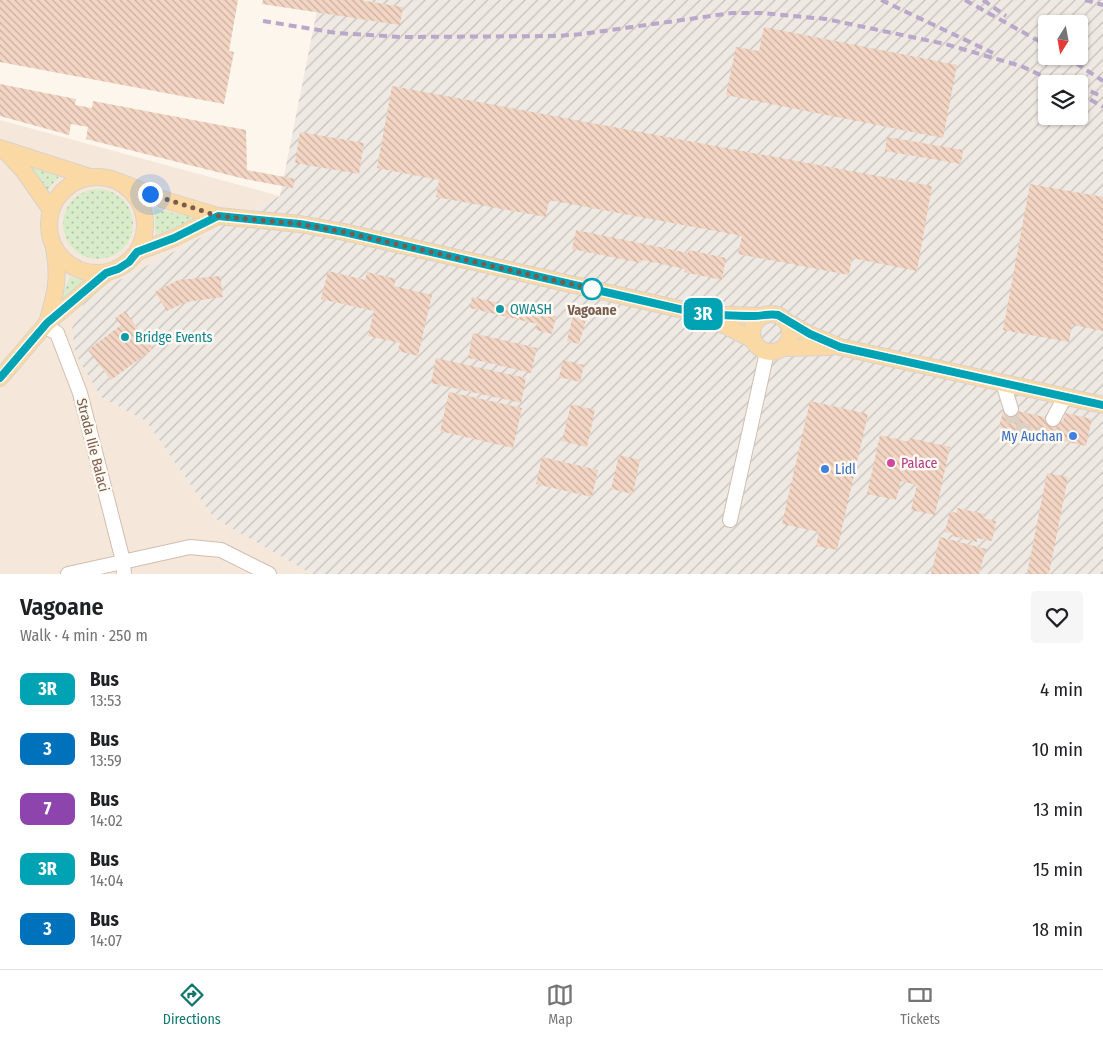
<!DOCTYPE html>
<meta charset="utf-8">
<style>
:root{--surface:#fff;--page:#f6f6f6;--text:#202124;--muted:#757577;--line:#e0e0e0;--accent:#0f766e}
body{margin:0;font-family:"Fira Sans Condensed",sans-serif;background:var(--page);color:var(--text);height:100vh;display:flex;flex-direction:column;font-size:19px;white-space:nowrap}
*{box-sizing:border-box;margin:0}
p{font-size:16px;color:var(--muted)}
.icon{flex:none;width:28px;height:28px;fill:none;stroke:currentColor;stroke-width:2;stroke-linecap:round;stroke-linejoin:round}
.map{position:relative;height:574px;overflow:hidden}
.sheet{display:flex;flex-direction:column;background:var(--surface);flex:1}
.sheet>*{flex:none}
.badge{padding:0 10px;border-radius:8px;font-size:18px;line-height:32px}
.needle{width:32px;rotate:191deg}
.fabs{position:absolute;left:1038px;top:15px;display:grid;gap:10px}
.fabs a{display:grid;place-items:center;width:50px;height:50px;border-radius:5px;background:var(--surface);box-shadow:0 1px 4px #0004;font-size:25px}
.you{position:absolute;width:25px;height:25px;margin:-12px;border:4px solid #fff;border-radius:50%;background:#1a73e8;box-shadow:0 0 0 8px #1a73e833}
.map>.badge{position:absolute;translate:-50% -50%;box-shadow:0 0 0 2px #fff}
.round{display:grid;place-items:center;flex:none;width:52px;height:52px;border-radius:5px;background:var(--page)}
.headline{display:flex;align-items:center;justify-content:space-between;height:85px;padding:0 20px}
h1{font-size:24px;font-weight:600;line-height:38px}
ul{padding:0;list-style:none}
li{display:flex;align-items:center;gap:15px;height:60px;padding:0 20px}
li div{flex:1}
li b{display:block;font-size:19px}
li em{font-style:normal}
li .badge{min-width:55px;font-weight:700;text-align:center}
.tabs{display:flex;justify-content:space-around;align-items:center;height:70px;border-top:1px solid var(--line);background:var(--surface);font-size:14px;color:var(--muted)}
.tabs a{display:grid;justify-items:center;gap:2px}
.tabs .on{color:var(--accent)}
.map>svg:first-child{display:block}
</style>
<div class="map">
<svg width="1103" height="574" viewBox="0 0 1103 574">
<defs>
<pattern id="industrial-furrows" width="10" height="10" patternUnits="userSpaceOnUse" patternTransform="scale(1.25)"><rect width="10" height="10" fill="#efe9e4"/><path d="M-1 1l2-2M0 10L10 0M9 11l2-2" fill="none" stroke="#c7c0bb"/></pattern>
<pattern id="grass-dots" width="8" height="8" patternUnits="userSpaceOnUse" patternTransform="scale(1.25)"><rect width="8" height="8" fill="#d8ecc9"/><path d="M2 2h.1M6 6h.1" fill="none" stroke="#b4c2a5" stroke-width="1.8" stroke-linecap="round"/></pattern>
<pattern id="building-back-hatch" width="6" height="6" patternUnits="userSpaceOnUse" patternTransform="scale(1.25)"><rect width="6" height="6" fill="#f3d5c3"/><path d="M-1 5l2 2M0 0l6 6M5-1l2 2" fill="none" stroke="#cab0a1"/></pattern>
</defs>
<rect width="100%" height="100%" fill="#fdf6ec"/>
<path fill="#f5e8da" d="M 0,120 L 280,196 L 87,297 L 101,397 L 146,421 L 214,518 L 312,574 L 0,574 Z"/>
<path fill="url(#industrial-furrows)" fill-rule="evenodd" d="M 319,0 L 1103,0 L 1103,574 L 312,574 L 214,518 L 146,421 L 101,397 L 76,355 L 72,328 L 87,297 L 280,196 ZM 1046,24 L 1079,24 L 1079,56 L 1046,56 ZM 1046,84 L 1079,84 L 1079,116 L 1046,116 Z"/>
<g fill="url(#grass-dots)">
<path d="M 23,159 L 59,177 L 45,192 L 38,176 Z"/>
<circle cx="98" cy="224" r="35"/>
<path d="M 154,208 L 177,214 L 210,217 L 156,234 Z"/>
<path d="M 70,277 L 84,281 L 55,310 Z"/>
</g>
<g fill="url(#building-back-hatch)">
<path d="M 0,0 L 238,0 L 229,51 L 234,52 L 224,104 L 0,62 Z"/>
<path d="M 263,0 L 359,0 L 403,7 L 400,25 L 262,4 Z"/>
<path d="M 764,27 L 957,65 L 943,138 L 726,95 L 736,47 L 759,51 Z"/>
<path d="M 0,84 L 76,99 L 75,105 L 92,108 L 93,101 L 246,130 L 247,170 L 295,179 L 293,188 L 245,179 L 86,139 L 88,127 L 71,124 L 69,135 L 0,116 Z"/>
<path d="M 392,86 L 932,186 L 917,271 L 852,258 L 849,275 L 738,254 L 742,236 L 549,200 L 546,217 L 436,197 L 439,180 L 377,168 Z"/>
<path d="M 300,132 L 364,143 L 359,174 L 295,163 Z"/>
<path d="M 887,137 L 963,150 L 961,164 L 885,151 Z"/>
<path d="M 1030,184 L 1103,197 L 1103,331 L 1072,325 L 1069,342 L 1003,330 Z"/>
<path d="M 576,230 L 688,253 L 689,250 L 726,258 L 722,280 L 684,272 L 685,269 L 642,260 L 641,263 L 572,249 Z"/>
<path d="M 328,271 L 365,280 L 367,272 L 396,279 L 394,286 L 432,295 L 418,356 L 398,351 L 400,343 L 368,336 L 374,311 L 321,299 Z"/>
<path d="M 220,276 L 223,297 L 186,302 L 167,311 L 155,292 L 178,280 Z"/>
<path d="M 472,297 L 556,316 L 552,334 L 536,330 L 537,324 L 470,308 Z"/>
<path d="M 575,306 L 589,309 L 579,344 L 567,341 Z"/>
<path d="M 125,311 L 153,349 L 111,380 L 88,350 L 121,325 L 115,318 Z"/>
<path d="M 473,333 L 537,348 L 531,373 L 468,358 Z"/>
<path d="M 436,358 L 526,378 L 521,403 L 431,383 Z"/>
<path d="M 563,360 L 584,365 L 580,382 L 559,377 Z"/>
<path d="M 449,392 L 522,408 L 513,448 L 440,431 Z"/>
<path d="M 810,401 L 868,414 L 837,550 L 816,546 L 819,532 L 782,524 Z"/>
<path d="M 571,404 L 595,410 L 587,447 L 562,441 Z"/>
<path d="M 1004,408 L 1063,421 L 1065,413 L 1092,419 L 1086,446 L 999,427 Z"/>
<path d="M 880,435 L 909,442 L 910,438 L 950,447 L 935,515 L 911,510 L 917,485 L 901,481 L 896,500 L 867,494 Z"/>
<path d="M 619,455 L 640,460 L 633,494 L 611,489 Z"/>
<path d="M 542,457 L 598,470 L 592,497 L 536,484 Z"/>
<path d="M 1047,473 L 1068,477 L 1049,574 L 1027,574 Z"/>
<path d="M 957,508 L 984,514 L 983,518 L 996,521 L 992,541 L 977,538 L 977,542 L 952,536 L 953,533 L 945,532 L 950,511 L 957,513 Z"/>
<path d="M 940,537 L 986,549 L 979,574 L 931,574 Z"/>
</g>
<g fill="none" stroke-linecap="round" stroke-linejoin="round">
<path stroke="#dcd0c4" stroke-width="14" stroke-dasharray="14 7" stroke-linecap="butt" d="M 1011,409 L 1014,428 L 1045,435 L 1053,419"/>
<defs>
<g id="minor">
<path d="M 44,326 L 57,333 L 80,393 L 123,561 L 124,574"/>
<path d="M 1003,383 L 1011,409"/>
<path d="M 1053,419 L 1065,397"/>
<path d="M 730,520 L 767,352"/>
<path d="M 68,574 L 190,547 L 221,550 L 269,574"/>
</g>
<g id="major">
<path d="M 0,148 L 90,177"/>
<path d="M 5,151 L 23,170 L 51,210"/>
<circle cx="97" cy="225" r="48"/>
<path d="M 120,182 L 165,200 L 218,216 L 300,224 L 344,232 L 701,314 L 762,316"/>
<path d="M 137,252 L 174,238 L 218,216"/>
<circle cx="771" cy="333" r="19"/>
<path d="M 712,319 L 753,340"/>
<path d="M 787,322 L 809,334 L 840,347 L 1103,405"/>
<path d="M 47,323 C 55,295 60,278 54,249"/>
<path d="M 784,348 L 830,347"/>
<path d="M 0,378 L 47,323 L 106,273"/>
</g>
</defs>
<use href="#minor" stroke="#d1beb0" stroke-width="16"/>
<use href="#major" stroke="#dad1cd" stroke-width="18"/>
<use href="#minor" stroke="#fff" stroke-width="14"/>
<use href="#major" stroke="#fbd9a5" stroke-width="16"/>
<g stroke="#b9a8c9" stroke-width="4" stroke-dasharray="8 5" stroke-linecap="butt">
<path d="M 881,0 L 993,53"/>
<path d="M 965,0 L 1046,45"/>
<path d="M 983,0 L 1006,16"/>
<path d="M 1085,0 L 1103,5"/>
<path d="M 263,21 L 337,33 L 401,37 L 557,36 L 582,34 L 732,13 L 762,13 L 826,19 L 945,44 L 1021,66 L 1060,84"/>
<path d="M 1065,56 L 1103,81"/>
<path d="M 1053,77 L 1074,84"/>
<path d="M 1079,86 L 1103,97"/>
<path d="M 1079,93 L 1103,107"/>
</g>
</g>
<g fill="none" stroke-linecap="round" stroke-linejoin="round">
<defs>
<path id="line" d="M 0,378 L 47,323 L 106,273 L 118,269 L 129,262 L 137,252 L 174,238 L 218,216 L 300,224 L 344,232 L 701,314 C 719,315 737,316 754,316 C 763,316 770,313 778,315 L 810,334 L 840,347 L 1103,405"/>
</defs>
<use href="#line" stroke="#fff" stroke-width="11"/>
<use href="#line" stroke="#00a3b4" stroke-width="8"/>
<path stroke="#7a5c4d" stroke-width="5" stroke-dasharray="0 9" d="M 150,194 L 218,216 L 300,224 L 344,232 L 592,289"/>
</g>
<circle fill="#fff" stroke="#00a3b4" stroke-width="2.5" cx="592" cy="289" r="10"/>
<g fill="#0f9aa8" stroke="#fffaf3" stroke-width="2">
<circle cx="500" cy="309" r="5"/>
<circle cx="125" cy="337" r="5"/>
</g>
<g fill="#3f7fe0" stroke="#fffaf3" stroke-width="2">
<circle cx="1073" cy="436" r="5"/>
<circle cx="825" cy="469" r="5"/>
</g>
<circle fill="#d1479c" stroke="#fffaf3" stroke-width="2" cx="891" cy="463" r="5"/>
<g text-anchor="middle" stroke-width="5" stroke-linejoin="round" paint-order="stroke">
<g font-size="14" fill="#0d838f" stroke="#fffaf3" text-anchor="start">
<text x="510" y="314">QWASH</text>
<text x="135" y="342">Bridge Events</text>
</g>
<g font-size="14" font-weight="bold" fill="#7a5c4d" stroke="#fffaf3">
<text x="592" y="315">Vagoane</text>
</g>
<g font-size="14" fill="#366cbe" stroke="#fffaf3" text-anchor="end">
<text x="1063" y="441">My Auchan</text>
<text x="835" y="474" text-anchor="start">Lidl</text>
</g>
<g font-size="14" fill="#7a5c4d" stroke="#fffaf3">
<text transform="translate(93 445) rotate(76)" y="5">Strada Ilie Balaci</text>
</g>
<g font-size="14" fill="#b23c85" stroke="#fffaf3" text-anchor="start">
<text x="901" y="468">Palace</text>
</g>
</g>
</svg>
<div class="fabs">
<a><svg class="needle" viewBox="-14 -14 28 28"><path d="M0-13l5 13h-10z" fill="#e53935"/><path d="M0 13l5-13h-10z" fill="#757577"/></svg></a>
<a><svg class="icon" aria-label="layers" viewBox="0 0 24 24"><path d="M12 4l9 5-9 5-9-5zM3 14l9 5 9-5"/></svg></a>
</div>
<div class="you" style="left:150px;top:194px"></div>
<b class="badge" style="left:703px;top:314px;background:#00a3b4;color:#fff">3R</b>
</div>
<section class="sheet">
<div class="headline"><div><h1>Vagoane</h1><p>Walk · 4 min · 250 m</p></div><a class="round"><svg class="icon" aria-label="heart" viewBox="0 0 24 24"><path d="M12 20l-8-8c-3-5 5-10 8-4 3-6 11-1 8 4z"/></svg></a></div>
<ul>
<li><span class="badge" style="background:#00a3b4;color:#fff">3R</span><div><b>Bus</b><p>13:53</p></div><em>4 min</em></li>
<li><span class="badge" style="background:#0072bc;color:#fff">3</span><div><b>Bus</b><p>13:59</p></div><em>10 min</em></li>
<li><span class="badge" style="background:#8e44ad;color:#fff">7</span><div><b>Bus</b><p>14:02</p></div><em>13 min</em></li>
<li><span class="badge" style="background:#00a3b4;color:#fff">3R</span><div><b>Bus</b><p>14:04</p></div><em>15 min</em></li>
<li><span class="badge" style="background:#0072bc;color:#fff">3</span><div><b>Bus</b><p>14:07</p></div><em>18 min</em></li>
</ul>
</section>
<nav class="tabs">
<a class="on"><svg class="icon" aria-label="directions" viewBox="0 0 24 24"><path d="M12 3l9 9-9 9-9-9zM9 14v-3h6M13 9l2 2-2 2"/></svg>Directions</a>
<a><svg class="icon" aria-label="map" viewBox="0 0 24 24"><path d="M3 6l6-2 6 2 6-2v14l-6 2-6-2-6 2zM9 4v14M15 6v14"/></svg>Map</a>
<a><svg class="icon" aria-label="tickets" viewBox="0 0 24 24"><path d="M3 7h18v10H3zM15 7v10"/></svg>Tickets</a>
</nav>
